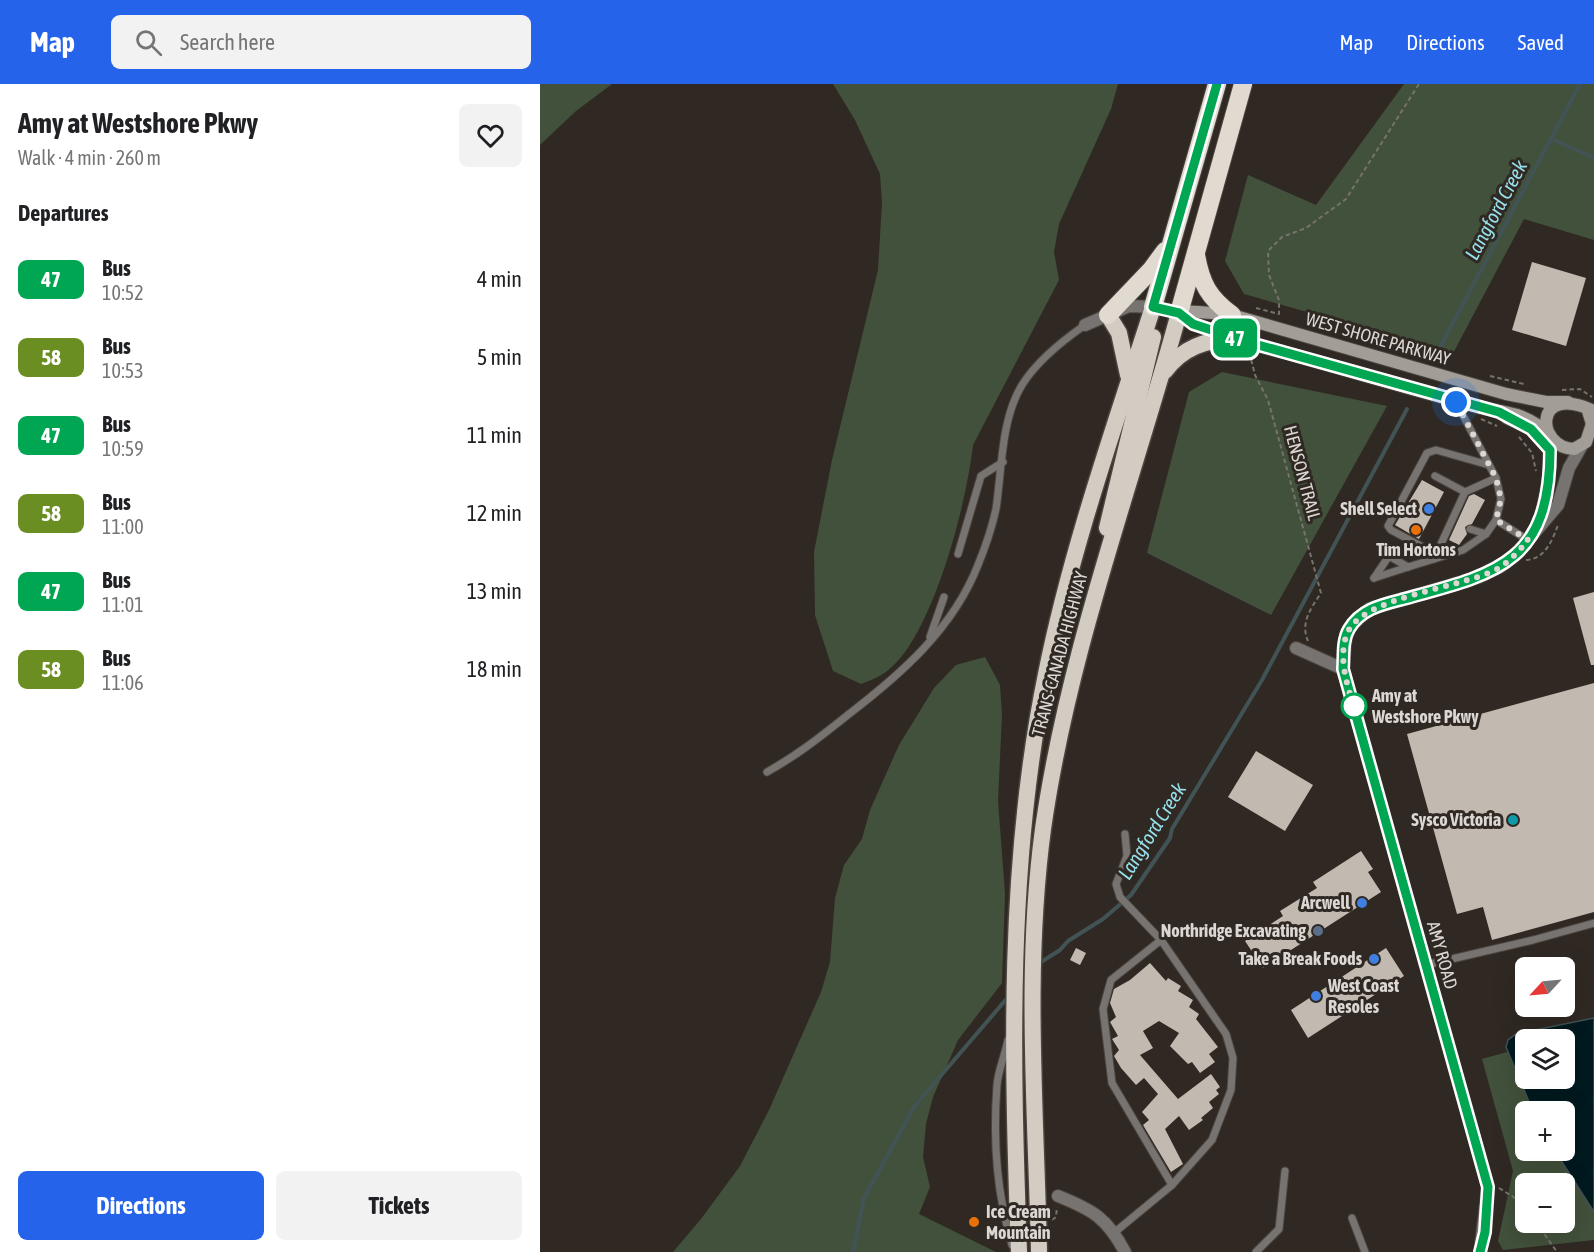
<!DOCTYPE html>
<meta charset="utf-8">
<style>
:root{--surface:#fff;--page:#f2f2f2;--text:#202124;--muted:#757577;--accent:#2563eb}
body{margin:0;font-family:"Asap Condensed",sans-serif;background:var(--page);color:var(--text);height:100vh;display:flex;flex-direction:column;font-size:22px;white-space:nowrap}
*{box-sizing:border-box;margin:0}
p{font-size:20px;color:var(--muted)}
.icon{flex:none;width:33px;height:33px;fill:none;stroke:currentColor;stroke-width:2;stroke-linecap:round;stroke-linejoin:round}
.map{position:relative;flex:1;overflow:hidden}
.panel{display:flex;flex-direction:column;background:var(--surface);width:540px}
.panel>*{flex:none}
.badge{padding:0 12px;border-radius:9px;font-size:21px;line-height:39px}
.needle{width:39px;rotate:244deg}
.buttons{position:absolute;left:975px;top:873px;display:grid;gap:12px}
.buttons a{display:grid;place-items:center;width:60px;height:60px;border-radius:9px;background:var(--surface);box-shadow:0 6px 24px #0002;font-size:30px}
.you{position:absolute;width:30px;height:30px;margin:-15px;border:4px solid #fff;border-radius:50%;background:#1a73e8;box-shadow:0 0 0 9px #1a73e833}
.map>.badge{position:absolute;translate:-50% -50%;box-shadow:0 0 0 3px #fff}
h2{padding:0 18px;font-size:22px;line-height:54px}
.round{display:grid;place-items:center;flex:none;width:63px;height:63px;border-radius:9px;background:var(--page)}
.summary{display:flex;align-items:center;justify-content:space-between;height:102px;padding:0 18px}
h1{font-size:28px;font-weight:700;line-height:45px}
.primary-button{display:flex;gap:12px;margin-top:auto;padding:12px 18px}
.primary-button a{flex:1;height:69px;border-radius:9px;background:var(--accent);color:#fff;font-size:24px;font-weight:700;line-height:69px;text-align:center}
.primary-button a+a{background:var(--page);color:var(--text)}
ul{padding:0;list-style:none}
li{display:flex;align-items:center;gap:18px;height:78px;padding:0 18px}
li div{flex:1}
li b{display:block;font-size:22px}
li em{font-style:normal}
li .badge{min-width:66px;font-weight:700;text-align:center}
header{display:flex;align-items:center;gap:36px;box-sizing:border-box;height:84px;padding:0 30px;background:var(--accent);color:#fff}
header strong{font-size:28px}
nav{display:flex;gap:33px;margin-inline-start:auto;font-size:21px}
.search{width:420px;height:54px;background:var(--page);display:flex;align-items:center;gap:15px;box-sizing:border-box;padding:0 21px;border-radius:9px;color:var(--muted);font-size:22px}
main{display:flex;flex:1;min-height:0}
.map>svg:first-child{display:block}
</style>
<header>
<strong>Map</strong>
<div class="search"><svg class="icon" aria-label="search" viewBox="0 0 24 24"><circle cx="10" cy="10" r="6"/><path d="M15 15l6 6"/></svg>Search here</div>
<nav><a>Map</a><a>Directions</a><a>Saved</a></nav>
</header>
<main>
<section class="panel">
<div class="summary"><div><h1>Amy at Westshore Pkwy</h1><p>Walk · 4 min · 260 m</p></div><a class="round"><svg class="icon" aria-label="heart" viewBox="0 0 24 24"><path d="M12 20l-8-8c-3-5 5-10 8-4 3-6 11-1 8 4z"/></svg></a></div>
<h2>Departures</h2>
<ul>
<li><span class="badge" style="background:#00a651;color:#fff">47</span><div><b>Bus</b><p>10:52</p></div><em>4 min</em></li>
<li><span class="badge" style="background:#6b8e23;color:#fff">58</span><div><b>Bus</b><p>10:53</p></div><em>5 min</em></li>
<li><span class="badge" style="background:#00a651;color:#fff">47</span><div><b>Bus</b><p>10:59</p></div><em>11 min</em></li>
<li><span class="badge" style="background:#6b8e23;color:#fff">58</span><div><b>Bus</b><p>11:00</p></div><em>12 min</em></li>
<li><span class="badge" style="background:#00a651;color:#fff">47</span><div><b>Bus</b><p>11:01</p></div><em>13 min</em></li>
<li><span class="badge" style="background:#6b8e23;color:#fff">58</span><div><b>Bus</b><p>11:06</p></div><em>18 min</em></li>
</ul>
<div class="primary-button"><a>Directions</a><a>Tickets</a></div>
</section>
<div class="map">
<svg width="1054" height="1168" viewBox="0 0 1054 1168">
<rect width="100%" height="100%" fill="#302923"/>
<g fill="#42513b" fill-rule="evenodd">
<path d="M 0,0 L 72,0 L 36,27 L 0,61 Z"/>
<path d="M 293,0 L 578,0 L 571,25 L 519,140 L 514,168 L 519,196 L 433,361 C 427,417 393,554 346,588 C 339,593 329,597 321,600 L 293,587 L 275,531 L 274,468 L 292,376 L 338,186 L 342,119 L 340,90 L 315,36 Z"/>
<path d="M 864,0 L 1054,0 L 1054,156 L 984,135 L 910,275 L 880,260 L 704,210 L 685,177 L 708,91 L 776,121 Z"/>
<path d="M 682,288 L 847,322 L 731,531 L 607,469 L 649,308 Z"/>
<path d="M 445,573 L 460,601 L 462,630 L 458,717 L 465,810 L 462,899 L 418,956 L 393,1013 L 386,1040 L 383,1073 L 390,1103 L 379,1130 L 456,1168 L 133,1168 L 161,1135 L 200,1082 L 229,1026 L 281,908 L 290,878 L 295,814 L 304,781 L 322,755 L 330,726 L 359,661 L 394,604 L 416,581 Z"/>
<path d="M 1054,944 L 1054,1156 L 963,1166 L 958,1157 L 973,1087 L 942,975 L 985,963 L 986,994 L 1024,994 L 1024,956 ZM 986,1028 L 1024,1028 L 1024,1066 L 986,1066 ZM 986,1100 L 1024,1100 L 1024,1138 L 986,1138 Z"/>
</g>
<path fill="#001a1f" stroke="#425355" stroke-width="1.5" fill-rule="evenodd" d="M 1054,934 L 1054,1128 L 1015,1067 L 1024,1066 L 1024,1028 L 993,1027 L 966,963 L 968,956 L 976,950 ZM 986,956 L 1024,956 L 1024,994 L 986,994 Z"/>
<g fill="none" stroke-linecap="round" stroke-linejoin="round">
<g stroke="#425355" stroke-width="4">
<path d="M 1012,55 L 1054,74"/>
<path d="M 898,267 L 1040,0"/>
<path d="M 498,880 L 520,866 L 528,857 L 563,835 L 591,811 L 630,754 L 632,745 L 722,596 L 867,325"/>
<path d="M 313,1168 L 324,1114 L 374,1023 L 469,912"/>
</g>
</g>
<g fill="#c2b9b1">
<path d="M 992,178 L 1046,194 L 1026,262 L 972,246 Z"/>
<path d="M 882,396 L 904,408 L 879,455 L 855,441 Z"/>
<path d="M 934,410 L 945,416 L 932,440 L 925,443 L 927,450 L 919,461 L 909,456 L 929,412 Z"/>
<path d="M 1054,508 L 1054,581 L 1051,581 L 1033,514 Z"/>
<path d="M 1054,599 L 1054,828 L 952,856 L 943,823 L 917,830 L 867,650 Z"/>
<path d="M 716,667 L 773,701 L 745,747 L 688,713 Z"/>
<path d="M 821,767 L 833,785 L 828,788 L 841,808 L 723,884 L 705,857 L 743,832 L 740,827 L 777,804 L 773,798 Z"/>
<path d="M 536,864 L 546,869 L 540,881 L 530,876 Z"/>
<path d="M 846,864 L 864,892 L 768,954 L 751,926 Z"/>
<path d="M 610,879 L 626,897 L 628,894 L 641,902 L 638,907 L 653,916 L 649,923 L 659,930 L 656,935 L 678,963 L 669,970 L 675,978 L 660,989 L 652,978 L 648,980 L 630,962 L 639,949 L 619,937 L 603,947 L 613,964 L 600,971 L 638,1015 L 671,990 L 680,1003 L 676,1006 L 679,1010 L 669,1018 L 673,1024 L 661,1034 L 663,1036 L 649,1046 L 639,1032 L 625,1045 L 643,1080 L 631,1088 L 603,1041 L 609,1036 L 602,1028 L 618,1010 L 604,994 L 596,1001 L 581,984 L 574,972 L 579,966 L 572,955 L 578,952 L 570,938 L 576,933 L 570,919 L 574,905 L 590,896 Z"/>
</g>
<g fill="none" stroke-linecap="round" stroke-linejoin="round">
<defs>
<g id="service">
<path d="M 916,318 L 956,394 L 961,415 L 956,436"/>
<path d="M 925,408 L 956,394"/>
<path d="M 930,445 L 946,450 L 956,436 L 988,456"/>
<path d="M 418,470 L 441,392 L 463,378"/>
<path d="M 896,470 L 851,446 L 848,442 L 887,369 L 896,366 L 949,381"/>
<path d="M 894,475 L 923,466 L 946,450"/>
<path d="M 834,494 L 849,472 L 868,483 L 894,475 L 925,408 L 895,392"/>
<path d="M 834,494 L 868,483"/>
<path d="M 390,553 L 404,513"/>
<path d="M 227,688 C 259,670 280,653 309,630 C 361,590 413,545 438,481 C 445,464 452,443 456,425 C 462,385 461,335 482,301 C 497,277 522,257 545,241"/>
<path d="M 621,856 L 571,896 L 563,925 L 572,999 L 632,1101"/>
<path d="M 886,881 L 993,856 L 1054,839"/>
<path d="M 468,956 C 465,971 458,987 457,1001 C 453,1054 457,1111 472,1161"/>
<path d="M 812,1134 L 825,1168"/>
<path d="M 575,1148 L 632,1101 L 672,1056 L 691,1006 L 693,974 L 686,950 L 621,856 L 580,813 L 576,800 L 587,772 L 585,750"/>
<path d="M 716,1168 L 739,1145 L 745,1087"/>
</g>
<g id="minor">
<path d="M 545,241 L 589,222 L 613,223"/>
<path d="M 756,564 L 803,585"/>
<path d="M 518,1112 C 553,1126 567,1134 585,1168"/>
</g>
<g id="tertiary">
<path d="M 1000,439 L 1009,393 L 1010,355"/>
<path d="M 940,1168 L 948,1103 L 803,585 L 806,550 L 811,542 L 829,525 L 939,493 L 960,483 L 978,468 L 1018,421 L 1029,384 L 1041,363"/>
</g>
<g id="secondary">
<path d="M 613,223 C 639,229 665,227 692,231 L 966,310 L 1006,318 L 1028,318"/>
<path d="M 639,229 C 669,252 713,260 750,270 C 809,287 867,304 926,320 C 963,331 979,323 1010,351"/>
<path d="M 1047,324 L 1052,340 L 1046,358 L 1034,365 C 996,364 992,298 1054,327"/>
<path d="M 967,334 L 991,345 L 1010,366"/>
</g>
<g id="trunk">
<path d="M 568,231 L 579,249 L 588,291"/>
<path d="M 625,287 C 643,263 665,257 694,253"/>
<path d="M 567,444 L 613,253"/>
<path d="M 479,1168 C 472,975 467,780 506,590 C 531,466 574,344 613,223"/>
<path d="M 499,1168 C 496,1027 484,886 503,745 C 528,569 592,400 639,229"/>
</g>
<g id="motorway">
<path d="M 656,171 C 661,200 669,214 692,231"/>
<path d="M 613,223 L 677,0"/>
<path d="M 639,229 L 703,0"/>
<path d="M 568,231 L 611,186 L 625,167"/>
</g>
</defs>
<use href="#service" stroke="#4c453f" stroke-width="9"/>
<use href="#minor" stroke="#4c453f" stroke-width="14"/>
<use href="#tertiary" stroke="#4c453f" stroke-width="14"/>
<use href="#secondary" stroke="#4c453f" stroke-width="14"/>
<use href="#trunk" stroke="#4c453f" stroke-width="19"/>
<use href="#motorway" stroke="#4c453f" stroke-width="20"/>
<g stroke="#78726d" stroke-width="2" stroke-dasharray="4.5 3" stroke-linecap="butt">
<path d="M 716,224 L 739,230 L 739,216 L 729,191 L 728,167 L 742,153 L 766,144 L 806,115 L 879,0"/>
<path d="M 682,270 L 711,275 L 715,291 L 728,316 L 781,509 C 771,524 760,539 768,557"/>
<path d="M 950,292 L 984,300"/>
<path d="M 1022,306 L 1040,305 L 1052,313"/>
<path d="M 941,335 L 957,342"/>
<path d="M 979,353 L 992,369 L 996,387"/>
<path d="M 986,476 C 1005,475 1012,457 1018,441"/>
<path d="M 959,1104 L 975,1114 L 986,1127"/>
<path d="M 512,1136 L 516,1133 L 517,1123"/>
<path d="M 996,1138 L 1017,1168"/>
</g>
<use href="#service" stroke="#777370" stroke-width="7"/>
<use href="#minor" stroke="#777370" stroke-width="12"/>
<use href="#tertiary" stroke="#777370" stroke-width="12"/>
<use href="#secondary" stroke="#a29d97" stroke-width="12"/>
<use href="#trunk" stroke="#d2ccc3" stroke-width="16"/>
<use href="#motorway" stroke="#e1dad1" stroke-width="18"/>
</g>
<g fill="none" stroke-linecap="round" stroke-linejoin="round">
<defs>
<path id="line" d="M 677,0 L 613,223 L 639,229 L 653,240 L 711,259 L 959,328 L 991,345 L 1010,366 C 1010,481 955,490 860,516 C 840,521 820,526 809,545 C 802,557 804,572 803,585 L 948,1103 L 945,1148 L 940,1168"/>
</defs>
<use href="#line" stroke="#fff" stroke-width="14"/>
<use href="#line" stroke="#00a651" stroke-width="9"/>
<path stroke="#dcd7d3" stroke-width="6" stroke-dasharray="0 10.8" d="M 814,622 L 816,631 C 809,605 797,576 807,550 C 821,512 922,505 959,484 C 970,477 980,466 988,456 L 956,436 L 961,415 L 956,394 L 916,318"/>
</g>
<g fill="#3f7fe0" stroke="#302923" stroke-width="2">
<circle cx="889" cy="425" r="6"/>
<circle cx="822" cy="819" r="6"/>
<circle cx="834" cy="875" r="6"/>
<circle cx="776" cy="912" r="6"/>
</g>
<g fill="#e8710a" stroke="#302923" stroke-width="2">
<circle cx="876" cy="446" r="6"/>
<circle cx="434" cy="1138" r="6"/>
</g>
<circle fill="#fff" stroke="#00a651" stroke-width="3" cx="814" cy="622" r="12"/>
<circle fill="#0f9aa8" stroke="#302923" stroke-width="2" cx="973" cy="736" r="6"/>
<circle fill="#5c6f8a" stroke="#302923" stroke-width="2" cx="778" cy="847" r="6"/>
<g text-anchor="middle" stroke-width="6" stroke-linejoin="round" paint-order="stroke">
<g font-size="18" fill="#dcd7d3" stroke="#302923">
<text transform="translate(838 255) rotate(16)" y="6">WEST SHORE PARKWAY</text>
<text transform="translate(762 389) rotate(75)" y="6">HENSON TRAIL</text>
<text transform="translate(520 570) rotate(-75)" y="6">TRANS-CANADA HIGHWAY</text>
<text transform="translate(902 871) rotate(74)" y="6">AMY ROAD</text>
</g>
<g font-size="18" font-weight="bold" fill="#dcd7d3" stroke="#302923" text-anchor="end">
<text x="877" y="431">Shell Select</text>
<text x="876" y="472" text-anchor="middle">Tim Hortons</text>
<text x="961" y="742">Sysco Victoria</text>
<text x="810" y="825">Arcwell</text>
<text x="766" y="853">Northridge Excavating</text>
<text x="822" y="881">Take a Break Foods</text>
<text x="788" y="908" text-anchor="start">West Coast<tspan x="788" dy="21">Resoles</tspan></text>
<text x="446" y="1134" text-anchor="start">Ice Cream<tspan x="446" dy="21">Mountain</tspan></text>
</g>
<g font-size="18" font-weight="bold" fill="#dcd7d3" stroke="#302923" text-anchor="start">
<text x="832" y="618">Amy at<tspan x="832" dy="21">Westshore Pkwy</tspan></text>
</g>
<g font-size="20" font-style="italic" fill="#96dfeb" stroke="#302923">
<text transform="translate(956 126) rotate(-62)" y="7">Langford Creek</text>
<text transform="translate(612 747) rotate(-58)" y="7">Langford Creek</text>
</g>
</g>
</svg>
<div class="buttons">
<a><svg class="needle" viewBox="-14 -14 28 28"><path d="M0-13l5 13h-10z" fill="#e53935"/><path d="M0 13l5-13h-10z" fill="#757577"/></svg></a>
<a><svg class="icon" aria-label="layers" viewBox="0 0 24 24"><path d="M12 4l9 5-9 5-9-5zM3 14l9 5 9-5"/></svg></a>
<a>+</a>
<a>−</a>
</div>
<div class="you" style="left:916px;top:318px"></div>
<b class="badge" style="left:695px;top:254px;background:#00a651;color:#fff">47</b>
</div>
</main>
